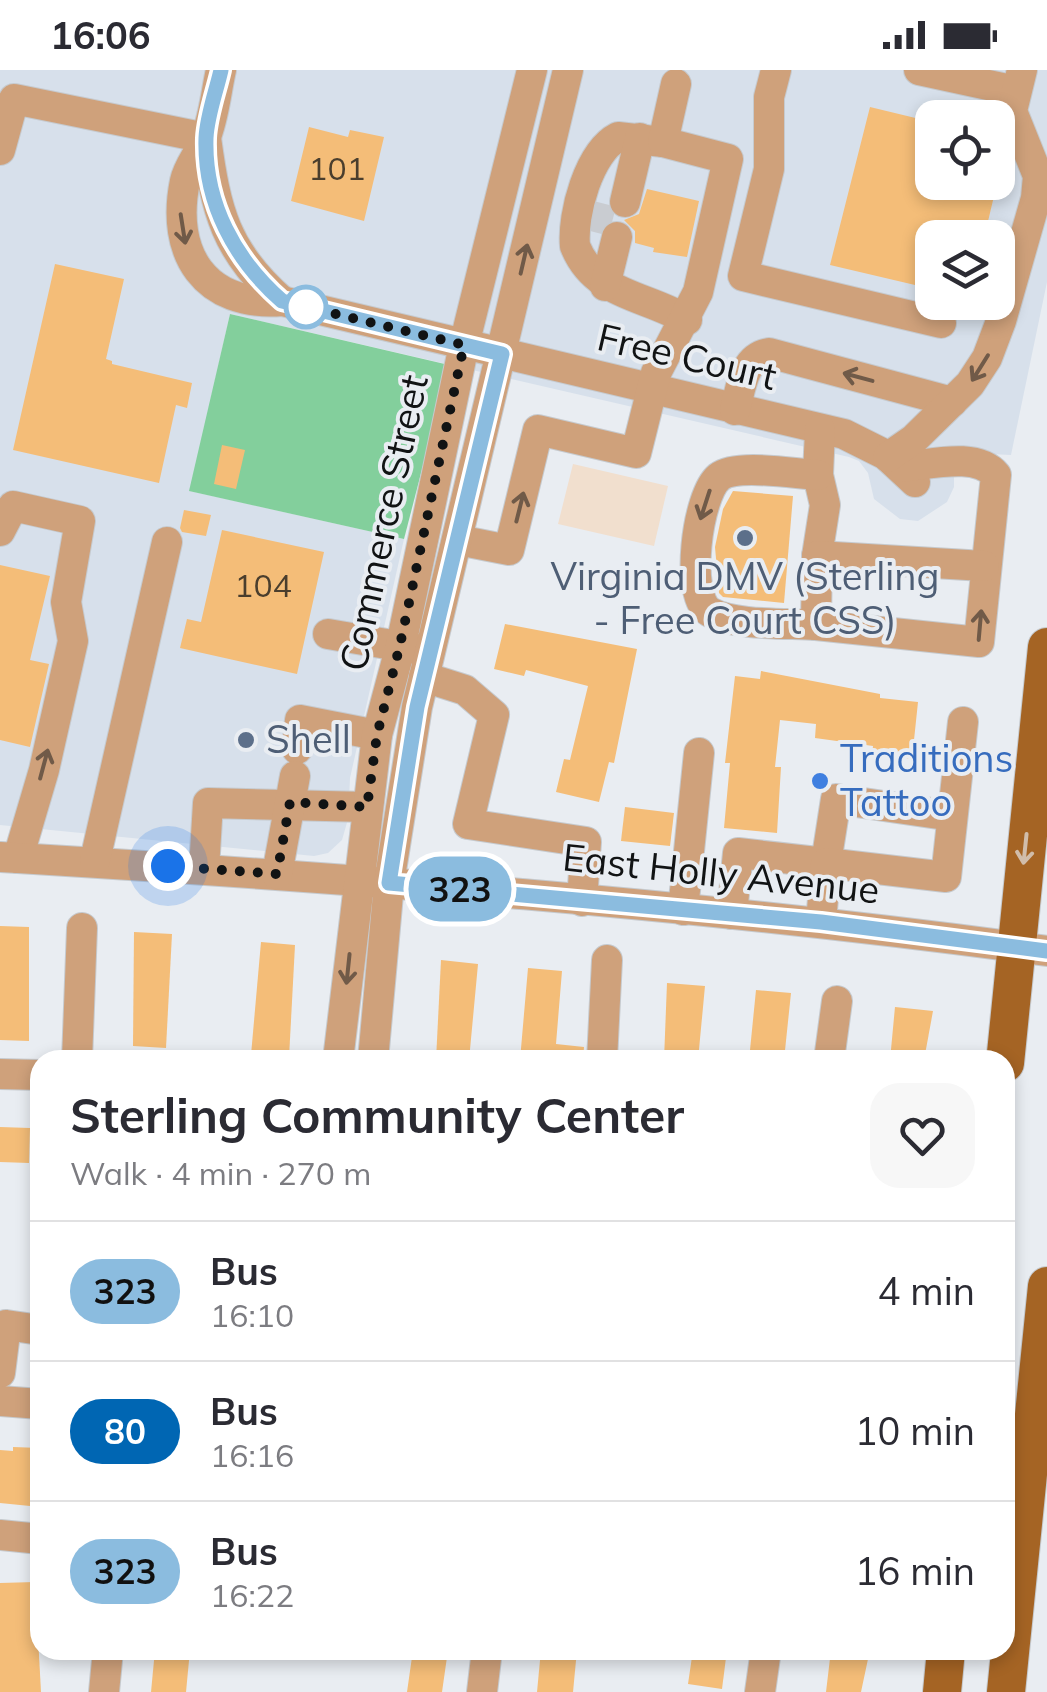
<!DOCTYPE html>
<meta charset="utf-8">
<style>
:root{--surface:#fff;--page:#f7f7f7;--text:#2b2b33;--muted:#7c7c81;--line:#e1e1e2}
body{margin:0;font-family:Mulish,sans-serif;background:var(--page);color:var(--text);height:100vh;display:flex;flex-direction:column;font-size:38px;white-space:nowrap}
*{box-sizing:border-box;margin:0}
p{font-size:32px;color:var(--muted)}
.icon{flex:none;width:55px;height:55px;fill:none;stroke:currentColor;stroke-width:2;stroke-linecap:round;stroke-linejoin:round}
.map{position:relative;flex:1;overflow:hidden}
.details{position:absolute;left:30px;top:980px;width:985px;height:610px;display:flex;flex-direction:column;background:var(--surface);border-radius:30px;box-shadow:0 5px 15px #0003}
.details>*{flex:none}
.badge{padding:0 20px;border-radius:32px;font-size:35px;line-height:65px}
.fabs{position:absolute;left:915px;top:30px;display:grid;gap:20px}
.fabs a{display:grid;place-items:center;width:100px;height:100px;border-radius:20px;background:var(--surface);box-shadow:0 5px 15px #0003;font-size:50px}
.you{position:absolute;width:50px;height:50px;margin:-25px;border:8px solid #fff;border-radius:50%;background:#1a73e8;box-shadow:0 0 0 15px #1a73e833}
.map>.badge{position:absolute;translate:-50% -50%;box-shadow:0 0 0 5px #fff}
.round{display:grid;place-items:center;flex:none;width:105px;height:105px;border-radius:30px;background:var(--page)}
.headline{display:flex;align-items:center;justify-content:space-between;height:170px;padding:0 40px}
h1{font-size:48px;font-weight:700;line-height:75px}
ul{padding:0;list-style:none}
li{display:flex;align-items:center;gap:30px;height:140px;padding:0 40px;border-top:2px solid var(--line)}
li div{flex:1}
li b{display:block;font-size:38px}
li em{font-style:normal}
li .badge{min-width:110px;font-weight:700;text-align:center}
.status{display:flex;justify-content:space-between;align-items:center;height:70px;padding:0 50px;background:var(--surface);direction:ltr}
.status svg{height:28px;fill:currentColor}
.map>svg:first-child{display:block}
</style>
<div class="status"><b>16:06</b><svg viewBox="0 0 49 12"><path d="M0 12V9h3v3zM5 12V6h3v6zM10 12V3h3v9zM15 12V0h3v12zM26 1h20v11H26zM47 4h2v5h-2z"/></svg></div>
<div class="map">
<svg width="1047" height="1622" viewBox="0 0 1047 1622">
<rect width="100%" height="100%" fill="#e9edf2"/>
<path fill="#d7e0eb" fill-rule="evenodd" d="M 0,0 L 1047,0 L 1047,212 L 1011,385 L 947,382 L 954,405 L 954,417 L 947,432 L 918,451 L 900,449 L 874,429 L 868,403 L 859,391 L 849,387 L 230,244 L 190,421 L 404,469 L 350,708 L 348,749 L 342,770 L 328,783 L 314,786 L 0,755 ZM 932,48 L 998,48 L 998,112 L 932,112 ZM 932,168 L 998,168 L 998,232 L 932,232 Z"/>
<path fill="#f1dfce" d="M 573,394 L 668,416 L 654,476 L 558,454 Z"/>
<path fill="#83cf9c" d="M 230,244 L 449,295 L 404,469 L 189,421 Z"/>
<g fill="#f4bd78">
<path d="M 870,37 L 932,52 L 932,112 L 986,112 L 984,119 L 995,122 L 984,168 L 932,168 L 932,219 L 830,195 Z"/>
<path d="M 309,57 L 348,67 L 350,60 L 384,67 L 364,151 L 291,131 Z"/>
<path d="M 647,119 L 699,131 L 687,187 L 653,182 L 654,178 L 635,173 L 635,161 L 624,150 L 639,144 Z"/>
<path d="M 55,194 L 124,209 L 106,289 L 112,291 L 112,294 L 192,313 L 187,338 L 176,335 L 159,413 L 13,380 Z"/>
<path d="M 222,375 L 245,380 L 236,419 L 214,414 Z"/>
<path d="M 733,421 L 793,426 L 784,533 L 723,527 L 719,523 L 715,477 L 723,439 Z"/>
<path d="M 184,440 L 211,445 L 206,466 L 182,462 L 180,458 Z"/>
<path d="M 222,460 L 324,482 L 297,604 L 180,578 L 187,549 L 201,552 Z"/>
<path d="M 0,495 L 50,506 L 30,590 L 49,594 L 30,677 L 0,670 Z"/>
<path d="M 505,554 L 637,579 L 614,693 L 609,692 L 599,732 L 556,722 L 564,689 L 570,690 L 588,616 L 526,600 L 524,606 L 494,599 Z"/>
<path d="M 761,601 L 880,624 L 880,628 L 918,632 L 912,689 L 872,685 L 873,676 L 815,668 L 816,654 L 780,650 L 775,697 L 781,697 L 777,763 L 724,758 L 730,693 L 725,693 L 735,606 L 760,609 Z"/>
<path d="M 625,737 L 674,743 L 670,776 L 621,771 Z"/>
<path d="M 0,856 L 29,857 L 29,971 L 0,970 Z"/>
<path d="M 134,862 L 172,864 L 166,978 L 133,976 Z"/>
<path d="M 261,872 L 295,875 L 289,988 L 251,985 Z"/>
<path d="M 441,890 L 478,894 L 469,990 L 436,990 Z"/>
<path d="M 528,898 L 562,901 L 556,974 L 584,977 L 583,990 L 520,990 Z"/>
<path d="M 667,913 L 705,916 L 698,990 L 664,990 Z"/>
<path d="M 756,920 L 791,923 L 784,990 L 749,990 Z"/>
<path d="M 895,937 L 933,941 L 924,990 L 890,990 Z"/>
<path d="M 0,1057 L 30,1058 L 29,1093 L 0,1092 Z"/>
<path d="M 13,1377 L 40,1378 L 40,1437 L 0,1433 L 0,1380 L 13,1381 Z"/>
<path d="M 35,1512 L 41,1622 L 0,1622 L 0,1513 Z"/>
<path d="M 155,1580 L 190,1580 L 186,1622 L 151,1622 Z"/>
<path d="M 413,1580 L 448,1580 L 442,1622 L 407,1622 Z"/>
<path d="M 541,1580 L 577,1580 L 573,1622 L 537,1622 Z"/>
<path d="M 693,1580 L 727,1580 L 722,1619 L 688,1614 Z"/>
<path d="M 831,1580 L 866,1580 L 864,1589 L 868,1589 L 861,1622 L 826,1622 Z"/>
</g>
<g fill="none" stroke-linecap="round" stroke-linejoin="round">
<path stroke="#c9ccd1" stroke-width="30" stroke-dasharray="30 15" stroke-linecap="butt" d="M 594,162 L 603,127"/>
<defs>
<g id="minor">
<path d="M 221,0 C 216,22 214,48 205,69 C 200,83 188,96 185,111 C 170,184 205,237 282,231 L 844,364 L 886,385 L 915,412"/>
<path d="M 776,0 L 769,27 L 769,99 L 743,206 L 941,253"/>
<path d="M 919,0 L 1016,21"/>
<path d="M 206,68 C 216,141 225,181 282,231"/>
<path d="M 663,72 L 618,67 C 589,82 572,144 575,176 C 595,226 646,225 687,250"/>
<path d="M 0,80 L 14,29 L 206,68"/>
<path d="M 625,132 L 640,68"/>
<path d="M 605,216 L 617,167"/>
<path d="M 735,340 C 741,318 743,287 769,283 L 952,332"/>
<path d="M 820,360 L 818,405 L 825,435 L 817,486 L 816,555 L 979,572 L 996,405 C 976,381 929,395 900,397"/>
<path d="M 888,387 L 914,369 L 970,314 L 987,288 L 1001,251 L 1036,128 L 1038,106 L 1012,41 L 1022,0"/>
<path d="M 0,461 L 13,436 L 80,451 L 66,532 L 73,571 L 44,700 L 18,788"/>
<path d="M 458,470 L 509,480 L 538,360 L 636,383 L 656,303 L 698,222 L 728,89 L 663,72 L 676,14"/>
<path d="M 817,486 L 984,496"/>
<path d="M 816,555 C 788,553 734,556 710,542 C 684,527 697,425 719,407 C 737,393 795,404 818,405"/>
<path d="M 328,564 L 416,579"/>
<path d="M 424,607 L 465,620 L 494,645 L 468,754 L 586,772 L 582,831"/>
<path d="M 297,679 L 300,650 L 377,665"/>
<path d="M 0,787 C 350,808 700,834 1047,881"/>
<path d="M 95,790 L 167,472"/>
<path d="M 204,799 L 208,733 L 367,737"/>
<path d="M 277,804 L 295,706"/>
<path d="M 683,840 L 699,683"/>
<path d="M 732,844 L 738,783 L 826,793 L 836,729 L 952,746"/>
<path d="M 821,852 L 826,793 L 946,807 L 963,652"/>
<path d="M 77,990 L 82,858"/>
<path d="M 338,990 L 377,665 L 401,575 L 464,275 L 532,0"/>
<path d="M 373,990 L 389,813 L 417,637 L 568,0"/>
<path d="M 602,990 L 607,890"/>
<path d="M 829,990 L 837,931"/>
<path d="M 0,1004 L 40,1005"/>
<path d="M 0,1303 L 6,1255 L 40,1260"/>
<path d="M 0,1331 L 40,1334"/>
<path d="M 0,1465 L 40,1469"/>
<path d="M 104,1622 L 108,1580"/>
<path d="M 482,1622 L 487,1580"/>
<path d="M 760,1622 L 766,1580"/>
</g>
<g id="major">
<path d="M 1005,993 L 1047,577"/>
<path d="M 942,1622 L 946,1580"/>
<path d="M 1006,1622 L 1047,1216"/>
</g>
</defs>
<use href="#minor" stroke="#c6cace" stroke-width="32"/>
<use href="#major" stroke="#c6cace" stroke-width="40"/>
<use href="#minor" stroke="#cfa17b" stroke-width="30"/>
<use href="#major" stroke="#a56424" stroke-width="38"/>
</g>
<defs><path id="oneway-shaft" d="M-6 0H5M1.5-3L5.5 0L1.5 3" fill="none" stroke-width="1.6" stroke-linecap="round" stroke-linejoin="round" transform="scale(2.5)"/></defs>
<g stroke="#705a48">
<use href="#oneway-shaft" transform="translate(183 159) rotate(81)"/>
<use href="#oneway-shaft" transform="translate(524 189) rotate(-77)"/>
<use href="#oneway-shaft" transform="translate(980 298) rotate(122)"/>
<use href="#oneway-shaft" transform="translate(858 307) rotate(-165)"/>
<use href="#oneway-shaft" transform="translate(705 435) rotate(108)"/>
<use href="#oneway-shaft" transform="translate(520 437) rotate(-76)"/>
<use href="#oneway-shaft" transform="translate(980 555) rotate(-85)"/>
<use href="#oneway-shaft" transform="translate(44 694) rotate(-75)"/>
<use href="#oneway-shaft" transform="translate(348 899) rotate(96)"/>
</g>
<use stroke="#d1bdaa" href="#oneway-shaft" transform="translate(1025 779) rotate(96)"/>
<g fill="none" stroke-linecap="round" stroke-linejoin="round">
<defs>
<path id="line" d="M 221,0 C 216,22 207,46 206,68 C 204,133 235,190 282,231 L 502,284 L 417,637 L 389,813 L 821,852 L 1047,881"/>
</defs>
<use href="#line" stroke="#fff" stroke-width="22"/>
<use href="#line" stroke="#8bbcdf" stroke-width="15"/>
<path stroke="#111314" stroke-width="10" stroke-dasharray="0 18" d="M 168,796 L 277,804 L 290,732 L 367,737 L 377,665 L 400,575 L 464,275 L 298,235 L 306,237"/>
</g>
<circle fill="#fff" stroke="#8bbcdf" stroke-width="5" cx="306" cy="237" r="20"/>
<g fill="#5c6f8a" stroke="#e9edf2" stroke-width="4">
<circle cx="745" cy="468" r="10"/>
<circle cx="246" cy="670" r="10"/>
</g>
<circle fill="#3f7fe0" stroke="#e9edf2" stroke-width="4" cx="820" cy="711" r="10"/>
<g text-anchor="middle" stroke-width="8" stroke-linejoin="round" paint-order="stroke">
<g font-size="32" fill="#4a3e2d">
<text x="337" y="110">101</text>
<text x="263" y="527">104</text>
</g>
<g font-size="38" fill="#111314" stroke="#e9edf2">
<text transform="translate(687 287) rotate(13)" y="13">Free Court</text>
<text transform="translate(384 453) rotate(-78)" y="13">Commerce Street</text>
<text transform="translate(721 804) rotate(6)" y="13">East Holly Avenue</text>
</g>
<g font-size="38" fill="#4e5e75" stroke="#e9edf2">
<text x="745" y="520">Virginia DMV (Sterling<tspan x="745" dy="44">- Free Court CSS)</tspan></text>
<text x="266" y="683" text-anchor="start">Shell</text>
</g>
<g font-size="38" fill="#366cbe" stroke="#e9edf2" text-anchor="start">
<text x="840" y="702">Traditions<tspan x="840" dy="44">Tattoo</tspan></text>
</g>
</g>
</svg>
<div class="fabs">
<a><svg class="icon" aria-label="locate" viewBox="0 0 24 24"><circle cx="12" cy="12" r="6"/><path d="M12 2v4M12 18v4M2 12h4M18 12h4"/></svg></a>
<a><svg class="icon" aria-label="layers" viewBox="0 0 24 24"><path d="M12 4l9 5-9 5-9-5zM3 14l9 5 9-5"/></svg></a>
</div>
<div class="you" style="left:168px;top:796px"></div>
<b class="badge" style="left:460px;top:819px;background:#8bbcdf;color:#111">323</b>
<section class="details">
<div class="headline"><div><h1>Sterling Community Center</h1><p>Walk · 4 min · 270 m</p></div><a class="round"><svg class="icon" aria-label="heart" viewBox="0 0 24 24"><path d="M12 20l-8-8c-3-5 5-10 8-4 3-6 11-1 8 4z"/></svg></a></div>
<ul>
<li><span class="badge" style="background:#8bbcdf;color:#111">323</span><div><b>Bus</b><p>16:10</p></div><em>4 min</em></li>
<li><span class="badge" style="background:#0066b3;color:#fff">80</span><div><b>Bus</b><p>16:16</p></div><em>10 min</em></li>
<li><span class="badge" style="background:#8bbcdf;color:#111">323</span><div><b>Bus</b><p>16:22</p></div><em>16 min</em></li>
</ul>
</section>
</div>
